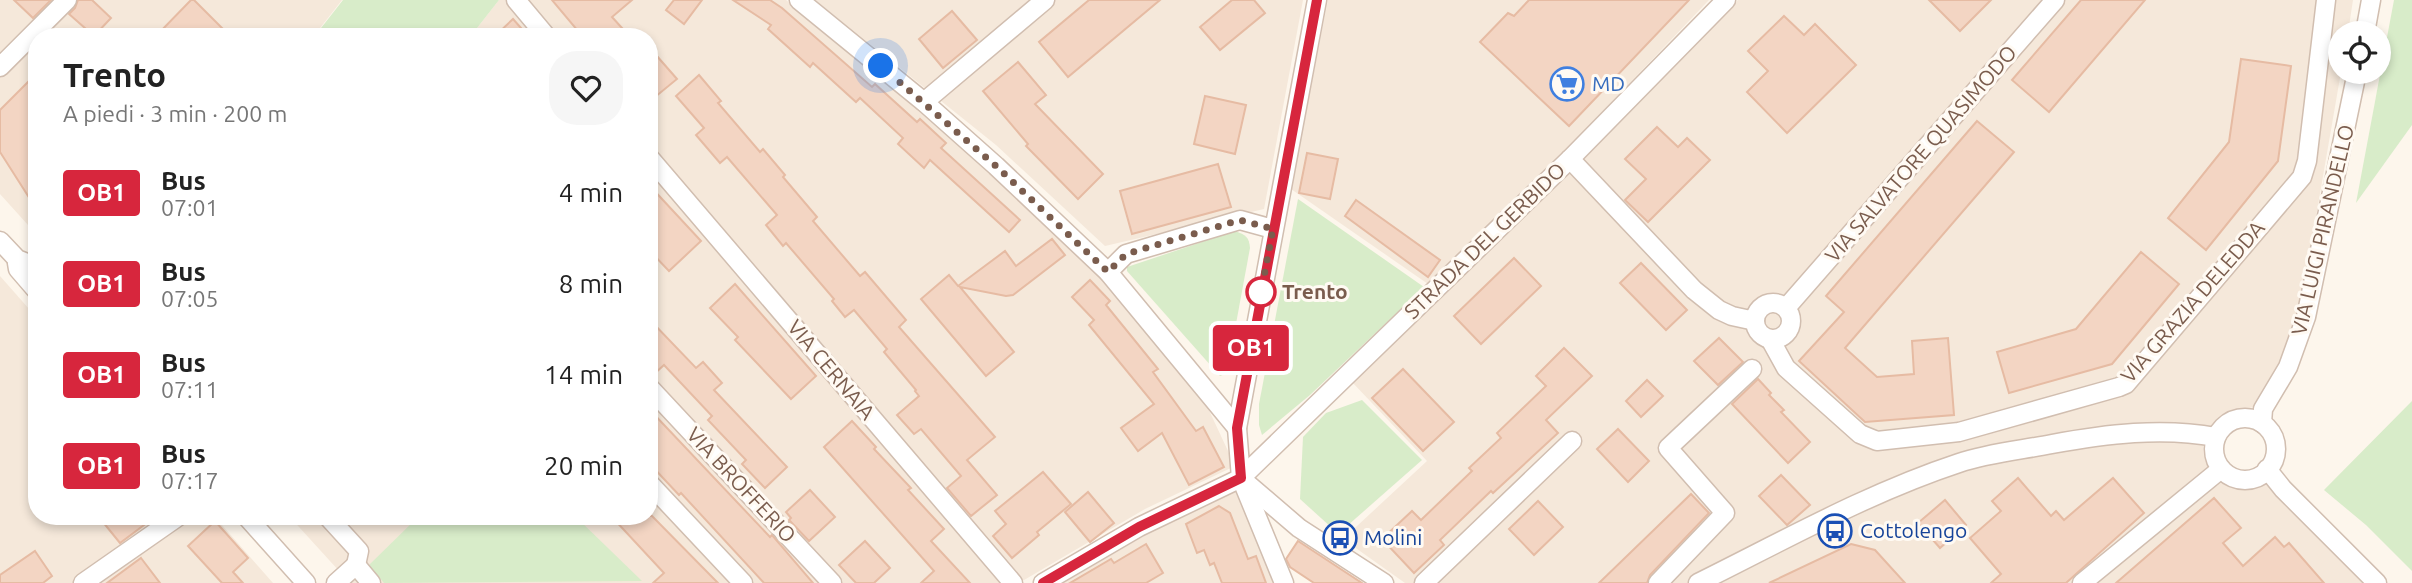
<!DOCTYPE html>
<html lang="it">
<meta charset="utf-8">
<style>
:root{--surface:#fff;--page:#f6f6f6;--text:#222;--muted:#767676}
body{margin:0;font-family:Ubuntu,sans-serif;background:var(--page);color:var(--text);height:100vh;display:flex;flex-direction:column;font-size:26px;white-space:nowrap}
*{box-sizing:border-box;margin:0}
p{font-size:23px;color:var(--muted)}
.icon{flex:none;width:38px;height:38px;fill:none;stroke:currentColor;stroke-width:2;stroke-linecap:round;stroke-linejoin:round}
.map{position:relative;flex:1;overflow:hidden}
.sheet{position:absolute;left:28px;top:28px;width:630px;height:497px;display:flex;flex-direction:column;background:var(--surface);border-radius:28px;box-shadow:0 4px 10px #0003}
.sheet>*{flex:none}
.badge{padding:0 14px;border-radius:5px;font-size:24px;line-height:46px}
.tools{position:absolute;left:2328px;top:21px;display:grid;gap:14px}
.tools a{display:grid;place-items:center;width:63px;height:63px;border-radius:50%;background:var(--surface);box-shadow:0 4px 10px #0003;font-size:35px}
.you{position:absolute;width:35px;height:35px;margin:-18px;border:5px solid #fff;border-radius:50%;background:#1a73e8;box-shadow:0 0 0 10px #1a73e833}
.map>.badge{position:absolute;translate:-50% -50%;box-shadow:0 0 0 4px #fff}
.round{display:grid;place-items:center;flex:none;width:74px;height:74px;border-radius:28px;background:var(--page)}
.head{display:flex;align-items:center;justify-content:space-between;height:119px;padding:0 35px}
h1{font-size:33px;font-weight:700;line-height:52px}
ul{padding:0;list-style:none}
li{display:flex;align-items:center;gap:21px;height:91px;padding:0 35px}
li div{flex:1}
li b{display:block;font-size:26px}
li em{font-style:normal}
li .badge{min-width:77px;font-weight:700;text-align:center}
.map>svg:first-child{display:block}
</style>
<div class="map">
<svg width="2412" height="583" viewBox="0 0 2412 583">
<rect width="100%" height="100%" fill="#fdf6ec"/>
<g fill="#f5e8da">
<path d="M 0,0 L 342,0 L 313,37 L 37,37 L 37,235 L 0,194 Z"/>
<path d="M 499,0 L 786,0 L 918,108 L 1021,199 L 1102,277 L 1207,406 L 1235,466 L 1145,509 L 1019,583 L 350,583 L 289,516 L 649,516 L 649,37 L 470,37 Z"/>
<path d="M 815,0 L 1303,0 L 1264,209 L 1105,246 L 996,145 Z"/>
<path d="M 1328,0 L 1709,0 L 1560,156 L 1428,284 L 1291,189 Z"/>
<path d="M 1738,0 L 2353,0 L 2348,33 L 2340,33 L 2341,72 L 2299,315 L 2282,364 L 2258,405 L 2221,419 L 2207,431 L 1960,458 L 1823,517 L 1689,583 L 1405,583 L 1343,539 L 1427,461 L 1352,382 L 1610,132 Z"/>
<path d="M 0,276 L 37,318 L 37,516 L 214,516 L 273,583 L 0,583 Z"/>
<path d="M 2206,437 L 2203,445 L 2204,456 L 2210,469 L 2221,478 L 2238,481 L 2254,475 L 2261,467 L 2374,583 L 1703,583 L 1918,479 L 2084,439 Z"/>
<path d="M 1235,490 L 1276,583 L 1063,583 L 1156,529 Z"/>
</g>
<g fill="#d8ecc9">
<path d="M 343,0 L 499,0 L 470,37 L 314,37 Z"/>
<path d="M 2394,0 L 2412,0 L 2412,125 L 2356,203 Z"/>
<path d="M 1298,199 L 1424,287 L 1310,395 L 1262,435 L 1259,425 L 1259,404 Z"/>
<path d="M 1235,231 C 1246,235 1249,237 1250,248 L 1228,367 L 1225,374 L 1220,376 L 1127,271 L 1127,267 Z"/>
<path d="M 1362,400 L 1422,460 L 1347,526 L 1332,528 L 1300,499 L 1303,437 L 1326,413 Z"/>
<path d="M 2412,401 L 2412,571 L 2366,525 L 2324,490 Z"/>
<path d="M 419,516 L 575,516 L 642,581 L 384,583 L 369,565 Z"/>
</g>
<g fill="#f3d5c3" stroke="#e6bba3" stroke-width="2">
<path d="M 14,0 L 51,0 L 33,18 Z"/>
<path d="M 78,0 L 92,0 L 111,18 L 94,36 L 69,14 L 75,8 Z"/>
<path d="M 191,0 L 194,0 L 231,37 L 155,37 Z"/>
<path d="M 552,0 L 632,0 L 612,17 L 622,28 L 612,37 L 583,37 Z"/>
<path d="M 674,0 L 702,0 L 684,24 L 666,10 Z"/>
<path d="M 733,0 L 770,0 L 782,8 L 872,87 L 875,84 L 917,122 L 920,119 L 946,143 L 941,148 L 1020,220 L 1009,232 L 930,160 L 924,168 L 898,144 L 903,138 L 860,98 L 856,102 L 813,63 L 810,67 L 768,29 L 771,25 Z"/>
<path d="M 1089,0 L 1160,0 L 1068,77 L 1039,42 Z"/>
<path d="M 1232,0 L 1254,0 L 1265,13 L 1220,50 L 1200,27 Z"/>
<path d="M 1529,0 L 1689,0 L 1569,126 L 1480,42 L 1508,13 L 1514,16 Z"/>
<path d="M 1929,0 L 1991,0 L 1960,31 Z"/>
<path d="M 2081,0 L 2145,0 L 2049,112 L 2012,80 Z"/>
<path d="M 952,11 L 977,40 L 943,68 L 919,39 Z"/>
<path d="M 1784,16 L 1804,35 L 1815,24 L 1856,65 L 1787,133 L 1747,92 L 1768,71 L 1748,51 Z"/>
<path d="M 513,19 L 529,37 L 494,37 Z"/>
<path d="M 649,47 L 677,79 L 649,102 Z"/>
<path d="M 2241,59 L 2291,66 L 2278,161 L 2206,250 L 2168,218 L 2229,142 Z"/>
<path d="M 1018,62 L 1046,95 L 1035,104 L 1103,174 L 1078,199 L 1026,146 L 1028,144 L 983,91 Z"/>
<path d="M 37,73 L 37,125 L 31,131 L 37,139 L 37,210 L 0,152 L 0,110 Z"/>
<path d="M 699,75 L 721,101 L 718,103 L 760,152 L 763,149 L 785,175 L 783,177 L 817,217 L 813,221 L 860,276 L 865,272 L 906,320 L 899,327 L 995,437 L 967,460 L 997,495 L 971,516 L 947,488 L 961,476 L 921,429 L 914,434 L 897,415 L 919,396 L 915,391 L 916,390 L 884,352 L 887,349 L 854,310 L 845,317 L 832,301 L 834,299 L 786,243 L 783,246 L 766,225 L 777,215 L 727,157 L 720,163 L 696,135 L 704,128 L 676,96 Z"/>
<path d="M 1205,96 L 1246,105 L 1235,154 L 1194,144 Z"/>
<path d="M 1977,121 L 2014,152 L 1845,348 L 1877,377 L 1914,374 L 1912,341 L 1948,338 L 1954,415 L 1865,422 L 1799,361 L 1844,312 L 1826,296 Z"/>
<path d="M 1657,127 L 1678,147 L 1687,138 L 1710,160 L 1648,222 L 1625,200 L 1646,179 L 1625,159 Z"/>
<path d="M 1307,153 L 1338,159 L 1330,199 L 1299,193 Z"/>
<path d="M 1218,164 L 1231,207 L 1132,234 L 1120,191 Z"/>
<path d="M 649,185 L 701,241 L 669,271 L 649,250 Z"/>
<path d="M 1356,200 L 1440,260 L 1428,277 L 1345,216 Z"/>
<path d="M 1052,239 L 1065,255 L 1013,295 L 1006,296 L 960,287 L 1014,352 L 986,376 L 921,299 L 949,275 L 958,286 L 1005,251 L 1016,266 Z"/>
<path d="M 2141,252 L 2179,284 L 2112,364 L 2009,393 L 1997,352 L 2076,329 Z"/>
<path d="M 1514,258 L 1541,286 L 1481,344 L 1454,316 Z"/>
<path d="M 1641,263 L 1687,310 L 1666,330 L 1620,283 Z"/>
<path d="M 1090,280 L 1110,301 L 1106,305 L 1158,369 L 1153,372 L 1196,431 L 1203,427 L 1224,467 L 1189,485 L 1162,433 L 1138,451 L 1121,428 L 1154,404 L 1089,325 L 1094,320 L 1072,297 Z"/>
<path d="M 735,284 L 816,376 L 791,399 L 735,340 L 738,337 L 710,308 Z"/>
<path d="M 649,319 L 696,368 L 703,362 L 722,383 L 714,390 L 787,467 L 765,488 L 742,464 L 746,460 L 708,420 L 712,416 L 664,365 L 652,376 L 649,376 Z"/>
<path d="M 1719,338 L 1743,362 L 1718,385 L 1694,361 Z"/>
<path d="M 1564,348 L 1592,376 L 1546,420 L 1558,433 L 1493,493 L 1491,491 L 1440,540 L 1444,545 L 1414,573 L 1382,539 L 1412,511 L 1421,520 L 1472,471 L 1469,468 L 1501,438 L 1497,433 L 1546,386 L 1536,376 Z"/>
<path d="M 1403,369 L 1454,422 L 1423,451 L 1372,398 Z"/>
<path d="M 1758,379 L 1771,393 L 1769,395 L 1784,410 L 1781,412 L 1810,442 L 1788,463 L 1732,404 Z"/>
<path d="M 1647,380 L 1663,396 L 1641,417 L 1626,401 Z"/>
<path d="M 649,409 L 770,537 L 772,535 L 813,583 L 764,583 L 681,493 L 679,495 L 649,463 Z"/>
<path d="M 852,421 L 876,447 L 874,449 L 911,488 L 908,490 L 944,529 L 931,541 L 970,583 L 921,583 L 934,571 L 824,447 Z"/>
<path d="M 1618,429 L 1649,461 L 1628,482 L 1597,449 Z"/>
<path d="M 1043,472 L 1071,504 L 1037,532 L 1039,535 L 1012,558 L 993,536 L 1006,524 L 995,511 Z"/>
<path d="M 1781,475 L 1810,505 L 1787,525 L 1759,496 Z"/>
<path d="M 2018,478 L 2051,516 L 2056,511 L 2064,520 L 2113,478 L 2144,513 L 2066,583 L 1991,583 L 2001,574 L 1970,538 L 2001,511 L 1992,501 Z"/>
<path d="M 810,490 L 835,517 L 809,541 L 789,520 L 791,518 L 786,512 Z"/>
<path d="M 1088,492 L 1114,523 L 1090,542 L 1065,512 Z"/>
<path d="M 1691,494 L 1709,513 L 1650,575 L 1647,583 L 1599,583 Z"/>
<path d="M 2214,498 L 2241,528 L 2223,543 L 2243,566 L 2275,537 L 2284,547 L 2289,543 L 2324,583 L 2116,583 Z"/>
<path d="M 1945,500 L 1966,525 L 1940,548 L 1918,523 Z"/>
<path d="M 1538,501 L 1563,527 L 1534,555 L 1509,529 Z"/>
<path d="M 1219,506 L 1230,513 L 1248,559 L 1256,556 L 1266,583 L 1222,583 L 1214,563 L 1210,565 L 1204,550 L 1197,553 L 1186,524 Z"/>
<path d="M 98,516 L 156,516 L 120,543 Z"/>
<path d="M 611,516 L 652,516 L 718,583 L 653,583 L 664,573 Z"/>
<path d="M 215,521 L 248,558 L 233,572 L 243,583 L 222,583 L 188,546 Z"/>
<path d="M 865,541 L 890,568 L 874,583 L 856,583 L 839,565 Z"/>
<path d="M 1298,541 L 1362,583 L 1314,583 L 1290,567 L 1286,559 Z"/>
<path d="M 1146,544 L 1163,573 L 1146,583 L 1070,583 L 1111,559 L 1114,563 Z"/>
<path d="M 1851,544 L 1875,550 L 1905,583 L 1769,583 Z"/>
<path d="M 35,551 L 52,576 L 43,583 L 0,583 L 0,575 Z"/>
<path d="M 141,558 L 160,583 L 107,583 Z"/>
</g>
<g fill="none" stroke-linecap="round" stroke-linejoin="round">
<defs>
<g id="minor">
<path d="M 516,0 L 547,37"/>
<path d="M 799,0 L 924,102 L 996,166 L 1108,272 L 1237,428"/>
<path d="M 2365,33 L 2371,0"/>
<path d="M 0,67 L 67,0"/>
<path d="M 924,102 L 1045,0"/>
<path d="M 649,157 L 1013,583"/>
<path d="M 1570,159 L 1694,290 L 1719,310 L 1732,316 L 1755,321"/>
<path d="M 0,241 L 17,259 L 27,263 L 37,273"/>
<path d="M 17,263 L 18,269 L 37,291"/>
<path d="M 1108,272 L 1126,254 L 1240,220 L 1273,229"/>
<circle cx="1773" cy="321" r="18"/>
<path d="M 1786,308 L 2055,0"/>
<path d="M 1770,339 L 1786,368 L 1860,434 L 1877,441 L 1959,432 L 2119,387 L 2126,384 L 2302,177 L 2307,161 L 2326,0"/>
<path d="M 649,387 L 832,583"/>
<circle cx="2245" cy="449" r="31"/>
<path d="M 2262,423 L 2263,409 L 2288,367 L 2306,317 L 2357,72"/>
<path d="M 2267,469 L 2283,489 L 2377,583"/>
<path d="M 1243,480 L 1299,528 L 1384,583"/>
<path d="M 649,483 L 743,583"/>
<path d="M 246,516 L 306,583"/>
<path d="M 327,516 L 359,551 L 356,565"/>
<path d="M 356,565 L 371,583"/>
<path d="M 83,583 L 179,516"/>
<path d="M 336,583 L 356,565"/>
<path d="M 1043,583 L 1139,527 L 1241,478 L 1570,159 L 1726,0"/>
<path d="M 1284,583 L 1241,478 L 1237,428 L 1317,0"/>
<path d="M 1424,583 L 1572,441"/>
<path d="M 1658,583 L 1725,513 L 1668,448 L 1752,369"/>
<path d="M 1698,583 C 1783,541 1868,493 1959,463 C 1988,453 2022,450 2052,444 C 2106,434 2162,427 2216,437"/>
<path d="M 2082,583 L 2221,469"/>
</g>
</defs>
<use href="#minor" stroke="#d1beb0" stroke-width="21"/>
<use href="#minor" stroke="#fff" stroke-width="18"/>
</g>
<g fill="none" stroke-linecap="round" stroke-linejoin="round">
<defs>
<path id="line" d="M 1043,583 L 1139,527 L 1241,478 L 1237,428 L 1317,0"/>
</defs>
<use href="#line" stroke="#fff" stroke-width="16"/>
<use href="#line" stroke="#d7263d" stroke-width="10"/>
<path stroke="#7a5c4d" stroke-width="7" stroke-dasharray="0 12.6" d="M 881,66 L 996,166 L 1108,272 L 1126,254 L 1240,220 L 1273,229 L 1261,292"/>
</g>
<defs>
<symbol id="supermarket-ring" viewBox="-11 -11 22 22"><circle r="9.5" fill="#fffaf3" stroke="#3f7fe0" stroke-width="1.5"/><path d="M-6-5.5h2.5l.6 2H6L4.5 2H-2.5L-4.4-4H-6ZM-1.5 3.2a1.3 1.3 0 1 0 .1 0ZM3 3.2a1.3 1.3 0 1 0 .1 0Z" fill="#3f7fe0"/></symbol>
<symbol id="bus-ring" viewBox="-11 -11 22 22"><circle r="9.5" fill="#fffaf3" stroke="#1a4fb4" stroke-width="1.5"/><path d="M-5-6H5V4H4V6H2V4H-2V6H-4V4H-5ZM-3.5-4V0h7V-4ZM-3.5 1.2v1.5H-2V1.2ZM2 1.2v1.5H3.5V1.2Z" fill="#1a4fb4"/></symbol>
</defs>
<g fill-rule="evenodd">
<use href="#supermarket-ring" x="1548" y="65" width="38" height="38"/>
<use href="#bus-ring" x="1816" y="512" width="38" height="38"/>
<use href="#bus-ring" x="1321" y="519" width="38" height="38"/>
</g>
<circle fill="#fff" stroke="#d7263d" stroke-width="3.5" cx="1261" cy="292" r="14"/>
<g text-anchor="middle" stroke-width="6" stroke-linejoin="round" paint-order="stroke">
<g font-size="21" fill="#366cbe" stroke="#fffaf3" text-anchor="start">
<text x="1592" y="91">MD</text>
</g>
<g font-size="21" fill="#7a5c4d" stroke="#fffaf3">
<text transform="translate(1921 154) rotate(-49)" y="7">VIA SALVATORE QUASIMODO</text>
<text transform="translate(2323 230) rotate(-77)" y="7">VIA LUIGI PIRANDELLO</text>
<text transform="translate(1485 241) rotate(-44)" y="7">STRADA DEL GERBIDO</text>
<text transform="translate(2193 302) rotate(-49)" y="7">VIA GRAZIA DELEDDA</text>
<text transform="translate(831 370) rotate(50)" y="7">VIA CERNAIA</text>
<text transform="translate(741 485) rotate(47)" y="7">VIA BROFFERIO</text>
</g>
<g font-size="21" font-weight="bold" fill="#7a5c4d" stroke="#fffaf3" text-anchor="start">
<text x="1282" y="299">Trento</text>
</g>
<g font-size="21" fill="#164399" stroke="#fffaf3" text-anchor="start">
<text x="1860" y="538">Cottolengo</text>
<text x="1364" y="545">Molini</text>
</g>
</g>
</svg>
<div class="tools">
<a><svg class="icon" aria-label="locate" viewBox="0 0 24 24"><circle cx="12" cy="12" r="6"/><path d="M12 2v4M12 18v4M2 12h4M18 12h4"/></svg></a>
</div>
<div class="you" style="left:881px;top:66px"></div>
<b class="badge" style="left:1251px;top:348px;background:#d7263d;color:#fff">OB1</b>
<section class="sheet">
<div class="head"><div><h1>Trento</h1><p>A piedi · 3 min · 200 m</p></div><a class="round"><svg class="icon" aria-label="heart" viewBox="0 0 24 24"><path d="M12 20l-8-8c-3-5 5-10 8-4 3-6 11-1 8 4z"/></svg></a></div>
<ul>
<li><span class="badge" style="background:#d7263d;color:#fff">OB1</span><div><b>Bus</b><p>07:01</p></div><em>4 min</em></li>
<li><span class="badge" style="background:#d7263d;color:#fff">OB1</span><div><b>Bus</b><p>07:05</p></div><em>8 min</em></li>
<li><span class="badge" style="background:#d7263d;color:#fff">OB1</span><div><b>Bus</b><p>07:11</p></div><em>14 min</em></li>
<li><span class="badge" style="background:#d7263d;color:#fff">OB1</span><div><b>Bus</b><p>07:17</p></div><em>20 min</em></li>
</ul>
</section>
</div>
